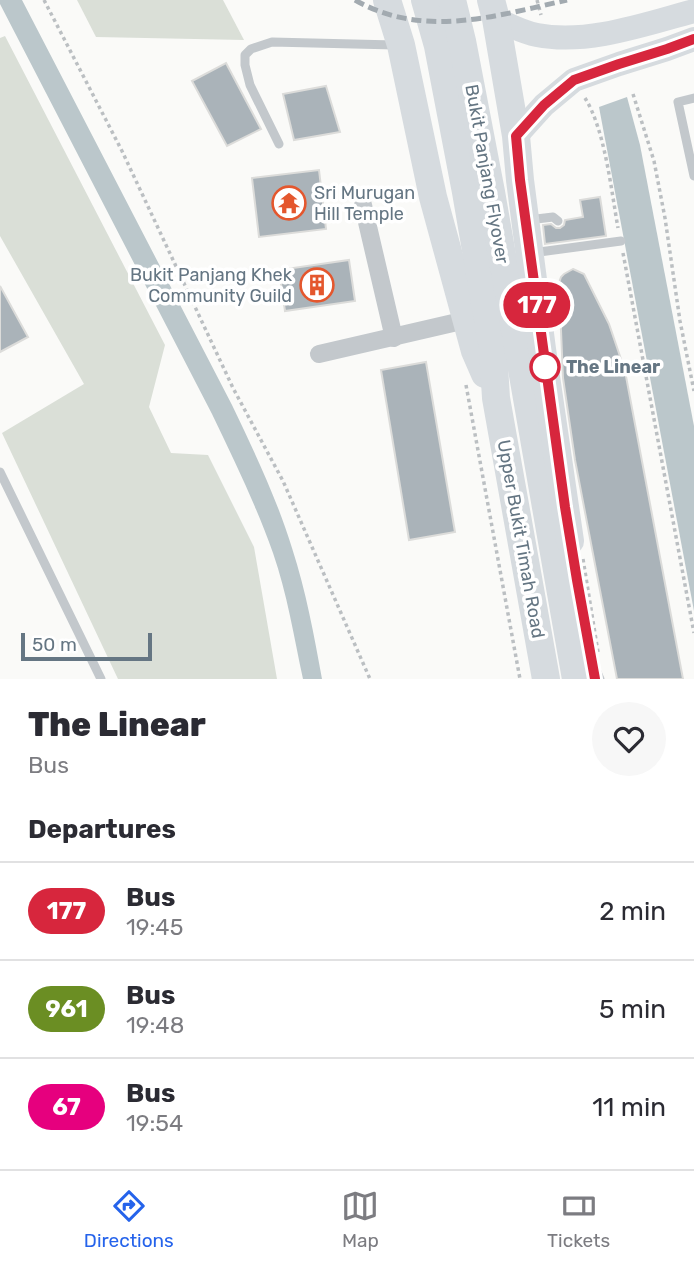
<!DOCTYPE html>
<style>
:root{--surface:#fff;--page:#f7f7f7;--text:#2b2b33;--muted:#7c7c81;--line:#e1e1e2;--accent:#2563eb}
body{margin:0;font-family:Rubik,sans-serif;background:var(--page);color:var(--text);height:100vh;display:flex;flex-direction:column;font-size:26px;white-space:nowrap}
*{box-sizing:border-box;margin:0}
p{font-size:23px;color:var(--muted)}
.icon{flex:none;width:38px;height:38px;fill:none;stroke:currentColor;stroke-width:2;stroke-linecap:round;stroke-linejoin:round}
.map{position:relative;height:679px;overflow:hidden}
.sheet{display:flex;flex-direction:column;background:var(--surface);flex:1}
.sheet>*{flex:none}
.badge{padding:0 14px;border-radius:23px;font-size:24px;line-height:46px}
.scale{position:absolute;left:21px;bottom:18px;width:131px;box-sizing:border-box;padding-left:7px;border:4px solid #657683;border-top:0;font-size:19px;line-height:24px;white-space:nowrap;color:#657683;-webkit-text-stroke:5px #fff;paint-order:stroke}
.map>.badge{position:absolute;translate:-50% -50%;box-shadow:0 0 0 4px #fff}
h2{padding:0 28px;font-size:26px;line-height:63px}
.round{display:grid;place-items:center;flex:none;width:74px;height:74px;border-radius:37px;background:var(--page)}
.headline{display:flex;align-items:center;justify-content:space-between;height:119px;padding:0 28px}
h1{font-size:33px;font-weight:800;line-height:52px}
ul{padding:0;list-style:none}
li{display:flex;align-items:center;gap:21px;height:98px;padding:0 28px;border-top:2px solid var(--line)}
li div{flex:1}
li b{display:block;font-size:26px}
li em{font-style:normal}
li .badge{min-width:77px;font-weight:700;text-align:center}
.menu{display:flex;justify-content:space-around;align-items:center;height:98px;border-top:2px solid var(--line);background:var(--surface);font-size:19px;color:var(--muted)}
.menu a{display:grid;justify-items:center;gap:4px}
.menu .on{color:var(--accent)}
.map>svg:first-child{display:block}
</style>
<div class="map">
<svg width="694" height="679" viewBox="0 0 694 679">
<rect width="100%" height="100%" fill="#fafaf8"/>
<g fill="#dadfd7">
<path d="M 77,0 L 223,0 L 244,40 L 96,37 Z"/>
<path d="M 5,36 L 165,345 L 149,407 L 171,453 L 208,455 L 254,547 L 277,679 L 118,679 L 2,433 L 84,384 L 0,236 L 0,38 Z"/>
</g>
<g fill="#bbc7cb">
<path d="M 0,0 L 22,0 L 232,405 C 254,451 277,499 292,548 C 306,591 314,635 322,679 L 303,679 C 294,637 287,593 273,553 C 256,505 234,460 212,414 L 0,4 Z"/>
<path d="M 627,97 L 640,145 L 694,426 L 694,611 L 599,107 Z"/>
</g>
<g fill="#aab3b9" stroke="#dcdcda" stroke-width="2">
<path d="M 226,63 L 261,129 L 227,146 L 192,81 Z"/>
<path d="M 326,86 L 340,132 L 294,140 L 283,94 Z"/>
<path d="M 319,170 L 326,229 L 259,237 L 252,178 Z"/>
<path d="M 600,197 L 606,236 L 545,244 L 543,225 L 551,224 L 556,228 L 560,228 L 564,225 L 565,220 L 583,217 L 580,200 Z"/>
<path d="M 349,260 L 355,301 L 285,311 L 279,270 Z"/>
<path d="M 573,269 L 584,274 L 609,324 L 625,371 L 683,679 L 617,679 L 575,460 L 563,378 L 559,283 L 561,277 L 564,274 Z"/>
<path d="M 0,286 L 28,337 L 0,352 Z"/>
<path d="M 426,362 L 455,532 L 409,540 L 381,370 Z"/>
</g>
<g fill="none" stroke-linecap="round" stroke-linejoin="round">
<g stroke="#bbbfc2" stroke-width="3.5" stroke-dasharray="3.5 3.5" stroke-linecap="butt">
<path d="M 44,0 L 122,151 L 233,388 L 283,481 L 370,679"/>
<path d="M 537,0 L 541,15"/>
<path d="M 633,94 L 654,161 L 665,218 L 680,321 L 694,391"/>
<path d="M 585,98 C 605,130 611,189 618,228"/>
<path d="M 623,253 L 694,633"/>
<path d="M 466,385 L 520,679"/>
<path d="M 583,559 L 598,652"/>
</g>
<g stroke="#c3c8cc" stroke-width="9">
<path d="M 694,98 L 678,102 L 694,176"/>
<path d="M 279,144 L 250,85 L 245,65 L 245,55 L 251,49 L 272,42 L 395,45"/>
<path d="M 528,220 L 553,217 L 558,221"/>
<path d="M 532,253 L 621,241"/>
<path d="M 0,472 L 101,679"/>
<path d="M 593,663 L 600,679"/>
</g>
<g stroke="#c3c8cc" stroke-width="18">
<path d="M 363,205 L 394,338"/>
<path d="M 319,354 L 466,320"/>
</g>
<g stroke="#d6dbdf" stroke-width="24">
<path d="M 496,19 C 509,25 522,32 537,35 C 587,45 646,24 694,11"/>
<path d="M 516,136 L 544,105 L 574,80 L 619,64 L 667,49 L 694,39"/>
</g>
<g stroke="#d6dbdf" stroke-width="28">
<path d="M 387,0 L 401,45 L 433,197 L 475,351 L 485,374"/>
<path d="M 425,0 L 438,46 L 466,192 L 493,349 L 496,398 L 546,679"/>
<path d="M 452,0 L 462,41 L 491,192 L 576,679"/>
<path d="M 491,0 L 496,19 L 516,136 L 520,180 L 542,349 L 570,541"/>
</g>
<path stroke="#a2aab0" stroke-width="5" stroke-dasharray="10 5" stroke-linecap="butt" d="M 355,0 C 423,39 496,16 567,0"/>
</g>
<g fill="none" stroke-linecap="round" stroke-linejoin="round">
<defs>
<path id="line" d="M 595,679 L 577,580 L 565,507 L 520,180 L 516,136 L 544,105 L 574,80 L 619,64 L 667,49 L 694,39"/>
</defs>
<use href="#line" stroke="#fff" stroke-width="16"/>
<use href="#line" stroke="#d7263d" stroke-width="10"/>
</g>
<defs>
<symbol id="temple-ring" viewBox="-11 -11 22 22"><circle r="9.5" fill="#fff" stroke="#e4572e" stroke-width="1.5"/><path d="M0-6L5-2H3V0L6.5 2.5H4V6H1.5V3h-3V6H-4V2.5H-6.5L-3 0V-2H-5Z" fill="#e4572e"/></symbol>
<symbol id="building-ring" viewBox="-11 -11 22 22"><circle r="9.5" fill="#fff" stroke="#e4572e" stroke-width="1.5"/><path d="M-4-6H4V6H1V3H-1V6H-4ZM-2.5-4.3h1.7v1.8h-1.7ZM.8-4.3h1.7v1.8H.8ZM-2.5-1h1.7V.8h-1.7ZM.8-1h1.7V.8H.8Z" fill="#e4572e"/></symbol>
</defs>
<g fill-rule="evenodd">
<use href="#temple-ring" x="270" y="184" width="38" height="38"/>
<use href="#building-ring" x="298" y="266" width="38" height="38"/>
</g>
<circle fill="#fff" stroke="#d7263d" stroke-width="3.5" cx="545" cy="367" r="14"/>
<g text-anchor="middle" stroke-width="7" stroke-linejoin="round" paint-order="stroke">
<g font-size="18" fill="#657683" stroke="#fff">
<text transform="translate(487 174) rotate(80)" y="6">Bukit Panjang Flyover</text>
<text transform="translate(521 539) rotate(80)" y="6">Upper Bukit Timah Road</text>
</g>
<g font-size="18" fill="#657683" stroke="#fff" text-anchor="start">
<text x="314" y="199">Sri Murugan<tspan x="314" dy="21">Hill Temple</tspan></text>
<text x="292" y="281" text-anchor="end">Bukit Panjang Khek<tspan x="292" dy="21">Community Guild</tspan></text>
</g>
<g font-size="18" font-weight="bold" fill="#657683" stroke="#fff" text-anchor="start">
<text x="566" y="373">The Linear</text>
</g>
</g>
</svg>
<div class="scale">50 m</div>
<b class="badge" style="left:537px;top:305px;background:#d7263d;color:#fff">177</b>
</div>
<section class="sheet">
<div class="headline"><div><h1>The Linear</h1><p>Bus</p></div><a class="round"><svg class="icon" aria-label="heart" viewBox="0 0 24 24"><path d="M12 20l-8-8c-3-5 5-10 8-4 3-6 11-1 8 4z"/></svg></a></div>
<h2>Departures</h2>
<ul>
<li><span class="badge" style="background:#d7263d;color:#fff">177</span><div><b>Bus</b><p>19:45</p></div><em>2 min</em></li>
<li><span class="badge" style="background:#6b8e23;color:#fff">961</span><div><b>Bus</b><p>19:48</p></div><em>5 min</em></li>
<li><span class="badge" style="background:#e6007e;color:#fff">67</span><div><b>Bus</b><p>19:54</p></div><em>11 min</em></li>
</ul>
</section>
<nav class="menu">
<a class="on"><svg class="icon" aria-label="directions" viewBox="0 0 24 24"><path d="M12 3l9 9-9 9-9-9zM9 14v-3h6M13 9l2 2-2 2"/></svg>Directions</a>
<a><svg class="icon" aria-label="map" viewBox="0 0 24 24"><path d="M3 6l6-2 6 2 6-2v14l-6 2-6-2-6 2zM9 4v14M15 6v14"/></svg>Map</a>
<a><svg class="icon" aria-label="tickets" viewBox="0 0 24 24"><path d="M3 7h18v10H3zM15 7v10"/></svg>Tickets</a>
</nav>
